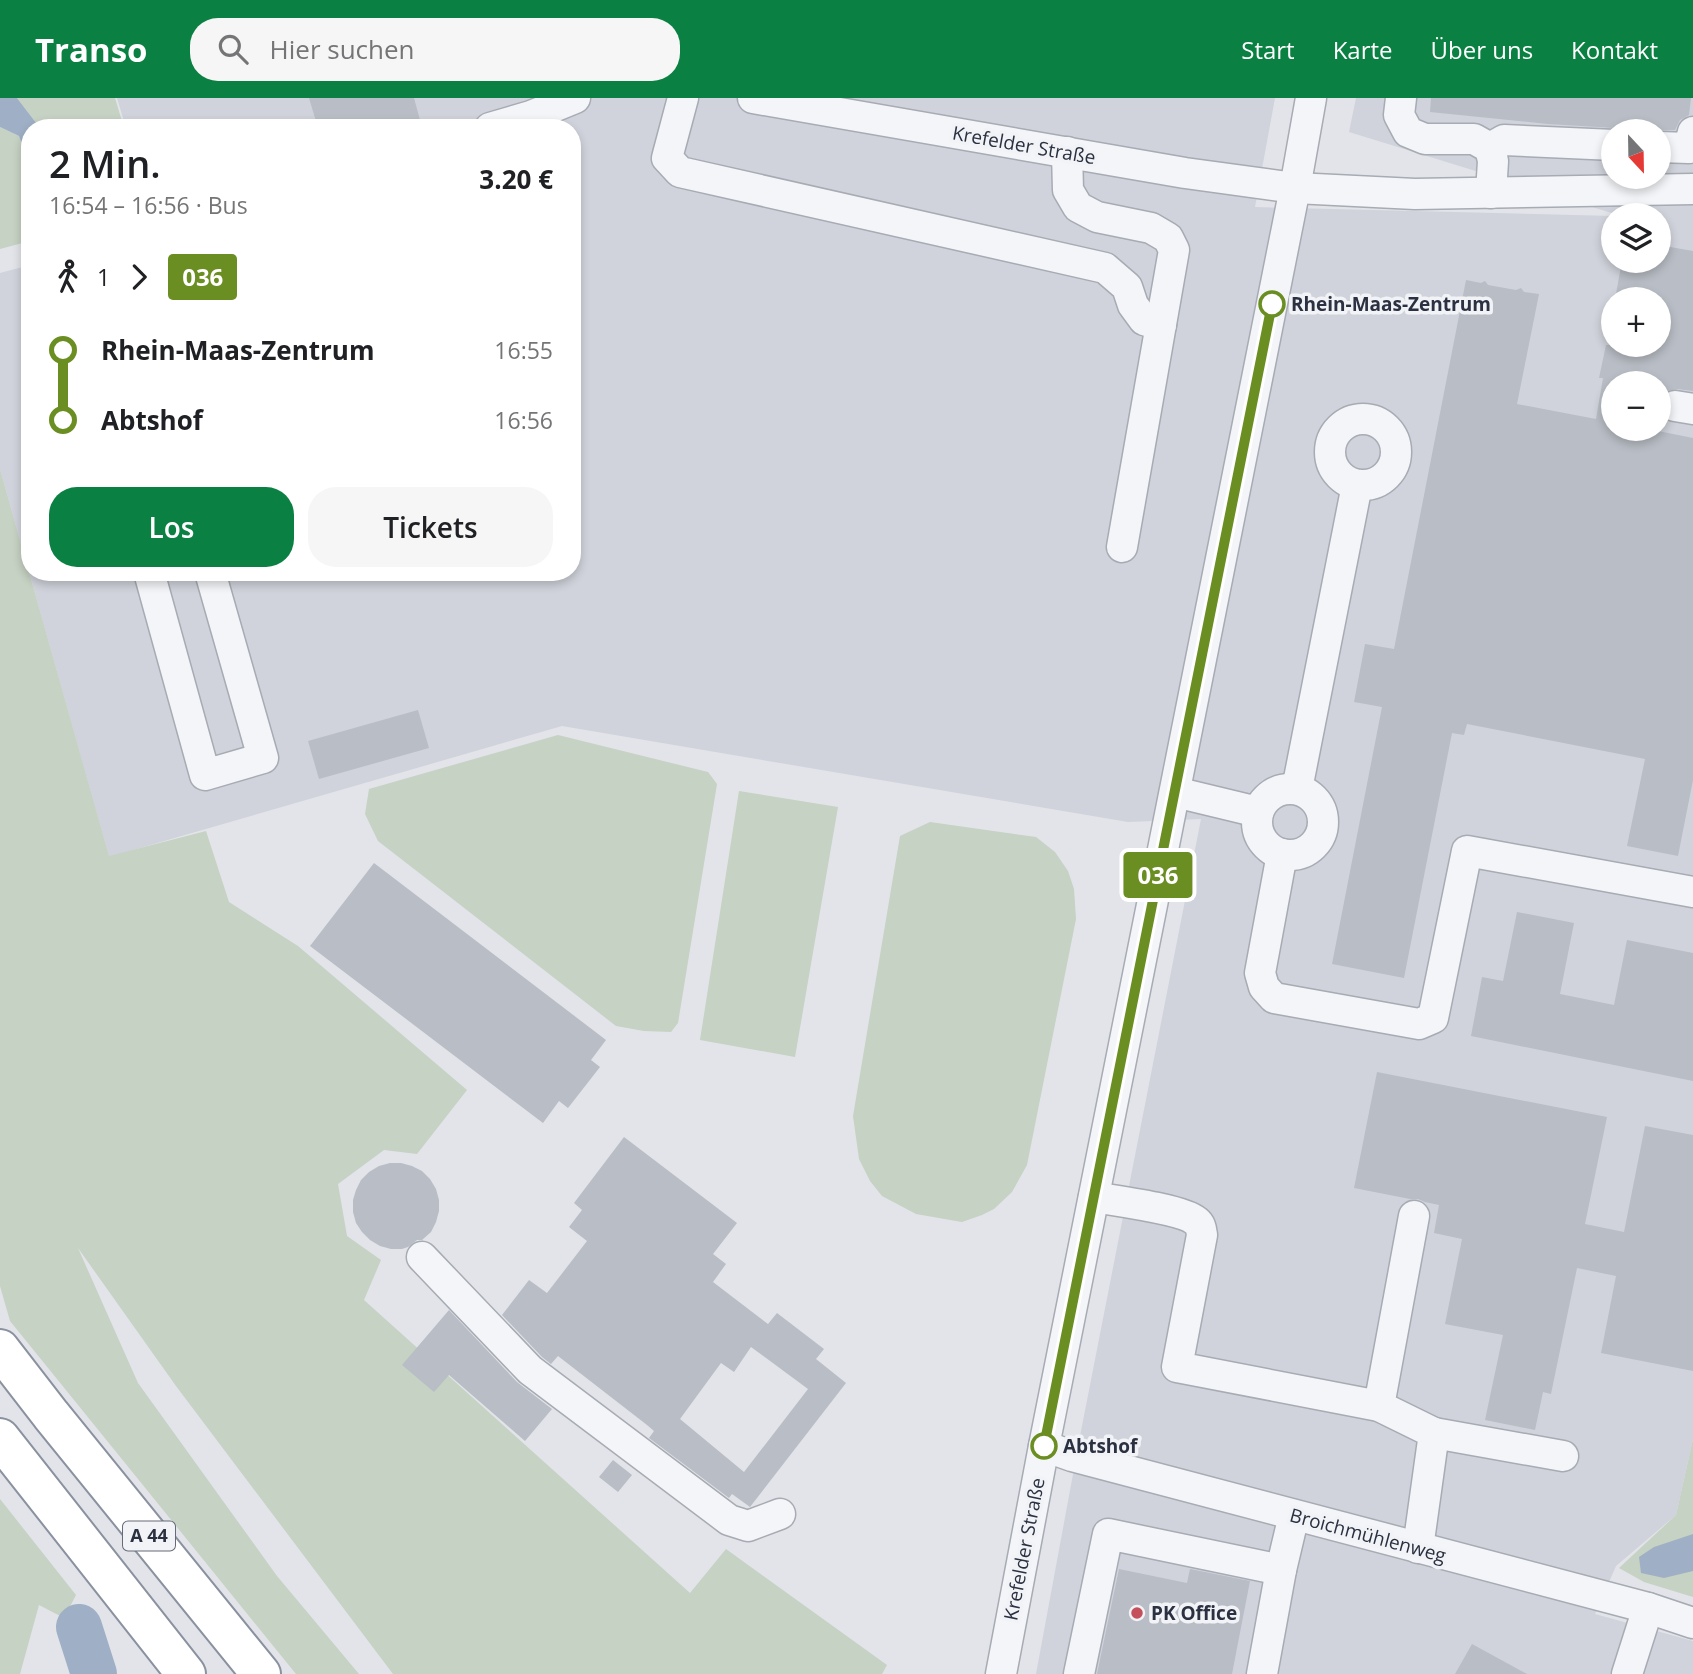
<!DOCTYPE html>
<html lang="de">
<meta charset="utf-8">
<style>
:root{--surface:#fff;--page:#f6f6f6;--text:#202124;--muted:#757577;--accent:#0b8043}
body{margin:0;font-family:"Open Sans",sans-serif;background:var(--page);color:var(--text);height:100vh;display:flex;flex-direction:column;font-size:26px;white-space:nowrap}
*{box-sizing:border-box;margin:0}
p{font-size:23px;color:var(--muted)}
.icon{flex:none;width:38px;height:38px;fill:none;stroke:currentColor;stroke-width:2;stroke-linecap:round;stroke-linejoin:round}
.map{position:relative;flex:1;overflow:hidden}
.details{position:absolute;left:21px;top:21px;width:560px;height:462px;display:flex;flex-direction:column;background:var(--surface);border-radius:28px;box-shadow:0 4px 10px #0003}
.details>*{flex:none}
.badge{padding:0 14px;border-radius:5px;font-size:24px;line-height:46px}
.needle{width:46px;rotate:158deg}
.buttons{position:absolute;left:1601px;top:21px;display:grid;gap:14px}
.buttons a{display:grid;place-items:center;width:70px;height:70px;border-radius:50%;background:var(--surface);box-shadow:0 4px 10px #0003;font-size:35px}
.map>.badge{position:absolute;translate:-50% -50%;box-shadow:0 0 0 4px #fff}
.legs{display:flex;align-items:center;gap:10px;height:77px;padding:0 28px;font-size:23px}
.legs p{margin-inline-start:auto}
.summary{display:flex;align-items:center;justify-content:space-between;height:119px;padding:0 28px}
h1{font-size:38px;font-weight:600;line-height:52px}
.primary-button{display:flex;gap:14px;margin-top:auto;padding:14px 28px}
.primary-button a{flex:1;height:80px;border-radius:28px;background:var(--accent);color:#fff;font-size:28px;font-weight:600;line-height:80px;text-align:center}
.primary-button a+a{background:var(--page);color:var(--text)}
ul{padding:0 28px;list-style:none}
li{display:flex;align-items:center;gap:24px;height:70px;font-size:26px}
li i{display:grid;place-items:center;width:10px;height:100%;margin:0 9px;background:currentColor}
li i::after{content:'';width:18px;height:18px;margin:-9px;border:5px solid;border-radius:50%;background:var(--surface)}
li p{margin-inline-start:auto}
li:first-child i{background:linear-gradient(#0000 50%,currentColor 0)}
li:last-child i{background:linear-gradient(currentColor 50%,#0000 0)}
header{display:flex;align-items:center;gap:42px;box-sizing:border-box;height:98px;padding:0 35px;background:var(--accent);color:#fff}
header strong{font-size:33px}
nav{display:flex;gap:38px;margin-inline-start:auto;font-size:24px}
.search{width:490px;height:63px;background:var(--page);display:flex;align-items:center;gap:18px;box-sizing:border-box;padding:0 24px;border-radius:28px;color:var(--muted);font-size:26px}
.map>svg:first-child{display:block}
</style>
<header>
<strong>Transo</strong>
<div class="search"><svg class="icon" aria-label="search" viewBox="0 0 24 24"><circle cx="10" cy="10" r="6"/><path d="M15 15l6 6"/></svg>Hier suchen</div>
<nav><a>Start</a><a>Karte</a><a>Über uns</a><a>Kontakt</a></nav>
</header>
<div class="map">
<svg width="1693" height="1576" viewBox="0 0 1693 1576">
<rect width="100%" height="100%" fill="#e2e4e9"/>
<path fill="#d0d3db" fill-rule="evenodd" d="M 117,0 L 1275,0 L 1255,109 L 1613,118 L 1614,163 L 1659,163 L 1659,117 L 1618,117 L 1349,34 L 1356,0 L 1693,0 L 1693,1341 L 1676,1417 L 1616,1468 L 1595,1516 L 1693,1543 L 1693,1576 L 1036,1576 L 1081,1333 L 1201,721 L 1128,724 L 562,628 L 109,759 L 0,371 L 0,175 L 30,167 L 30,474 L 572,474 L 572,30 L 126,30 ZM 1614,33 L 1659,33 L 1659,79 L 1614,79 ZM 1614,201 L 1659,201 L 1659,247 L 1614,247 ZM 1614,285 L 1659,285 L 1659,331 L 1614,331 Z"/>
<g fill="#c6d2c3">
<path d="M 17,0 L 115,0 L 124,30 L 40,30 Z"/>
<path d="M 0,29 L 19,38 L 30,69 L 30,143 L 0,151 Z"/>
<path d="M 0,371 L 109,758 L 206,733 L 229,804 L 298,848 L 467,992 L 417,1056 L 384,1052 L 338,1086 L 347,1138 L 381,1162 L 364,1202 L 690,1495 L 726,1451 L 887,1567 L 882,1576 L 393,1576 L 176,1288 L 78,1150 L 138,1285 L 277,1478 L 359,1576 L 296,1576 L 10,1223 L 0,1188 Z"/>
<path d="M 558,637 L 708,674 L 717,686 L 678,925 L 671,934 L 644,933 L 616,928 L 378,743 L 365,716 L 369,691 Z"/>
<path d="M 739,693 L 838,709 L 795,959 L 700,942 Z"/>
<path d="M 930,724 L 1036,739 L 1055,754 L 1068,773 L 1074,791 L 1076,821 L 1027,1067 L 1012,1094 L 994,1111 L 982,1117 L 962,1124 L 916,1116 L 882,1098 L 870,1083 L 859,1061 L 853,1018 L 900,738 Z"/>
<path d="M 1693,1341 L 1693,1499 L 1644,1484 L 1619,1470 L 1676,1417 Z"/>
<path d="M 0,1401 L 76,1497 L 64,1520 L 39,1507 L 20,1576 L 0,1576 Z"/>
</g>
<g fill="#9fb0c6">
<path d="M 0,0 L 17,0 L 40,30 L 30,30 L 30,69 L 19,38 L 0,29 Z"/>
<path d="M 1693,1436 L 1693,1473 L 1664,1480 L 1641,1475 L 1639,1459 L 1654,1449 Z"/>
</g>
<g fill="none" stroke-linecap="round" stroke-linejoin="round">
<path stroke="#9fb0c6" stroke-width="46" d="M 79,1529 L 94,1576"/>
</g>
<g fill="#b9bdc5" fill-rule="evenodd">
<path d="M 309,0 L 414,0 L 420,22 L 394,30 L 318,30 Z"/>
<path d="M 1431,0 L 1691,0 L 1689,17 L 1680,22 L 1675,32 L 1660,32 L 1652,33 L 1624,33 L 1615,30 L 1548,26 L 1430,14 Z"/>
<path d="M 1659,147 L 1693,153 L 1693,293 L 1678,291 L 1667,293 L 1659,291 L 1659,285 L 1614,285 L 1614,331 L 1648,331 L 1693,340 L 1693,682 L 1678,758 L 1627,748 L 1645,661 L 1467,626 L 1464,637 L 1452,635 L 1404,880 L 1332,866 L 1382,609 L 1354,604 L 1365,546 L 1394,551 L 1466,182 L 1481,185 L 1485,183 L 1488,187 L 1516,192 L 1521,190 L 1524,194 L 1539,196 L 1517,306 L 1596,321 L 1603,280 L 1599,280 L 1606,247 L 1659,247 L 1659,201 L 1615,201 L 1622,163 L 1659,163 Z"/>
<path d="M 418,612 L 429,650 L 319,681 L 308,643 Z"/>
<path d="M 374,765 L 606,942 L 591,962 L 600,969 L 568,1010 L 559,1003 L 543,1025 L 310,848 Z"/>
<path d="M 1517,814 L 1574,825 L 1560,896 L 1614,907 L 1627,842 L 1693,855 L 1693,983 L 1471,938 L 1482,879 L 1503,883 Z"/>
<path d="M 1377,974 L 1607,1019 L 1585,1126 L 1624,1134 L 1645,1028 L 1693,1037 L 1693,1273 L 1601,1255 L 1616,1178 L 1577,1170 L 1551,1296 L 1543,1294 L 1535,1332 L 1485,1322 L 1503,1237 L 1445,1226 L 1462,1141 L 1434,1135 L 1439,1107 L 1425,1104 L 1418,1101 L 1410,1101 L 1354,1090 Z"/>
<path d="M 624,1039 L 737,1125 L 713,1156 L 726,1166 L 713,1184 L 768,1226 L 777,1215 L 824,1251 L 816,1261 L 846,1285 L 750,1409 L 732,1396 L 729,1400 L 649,1340 L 654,1333 L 647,1327 L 558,1258 L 551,1266 L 542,1259 L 502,1217 L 529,1182 L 547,1195 L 587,1143 L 569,1129 L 582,1112 L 574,1105 ZM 751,1249 L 808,1291 L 744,1374 L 680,1321 L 721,1265 L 734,1274 Z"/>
<path d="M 390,1065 L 401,1065 L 412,1068 L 422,1073 L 430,1081 L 436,1091 L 439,1102 L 439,1113 L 436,1124 L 431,1134 L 422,1142 L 417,1142 L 408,1149 L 402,1151 L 391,1151 L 380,1148 L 370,1142 L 362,1134 L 356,1125 L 353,1114 L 353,1102 L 356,1092 L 361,1082 L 369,1074 L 379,1068 Z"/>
<path d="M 449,1212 L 517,1284 L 552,1311 L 525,1343 L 449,1277 L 434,1294 L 402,1267 Z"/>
<path d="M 613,1362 L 632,1377 L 618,1394 L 599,1379 Z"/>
<path d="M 1119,1471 L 1187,1485 L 1190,1471 L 1250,1483 L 1232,1576 L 1097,1576 Z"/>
<path d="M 1472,1546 L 1527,1576 L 1455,1576 Z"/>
</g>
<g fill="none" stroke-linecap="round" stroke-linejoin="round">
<defs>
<g id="minor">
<path d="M 683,0 L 667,60 L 680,74 L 1105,170 L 1127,189 L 1133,207 L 1144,222 L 1161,227"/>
<path d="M 753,0 L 1185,75 L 1295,90 L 1415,96 L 1693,91"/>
<path d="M 1401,0 L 1399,17 L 1408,34 L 1425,41 L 1474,41 L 1490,50 L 1493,63 L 1491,95"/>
<path d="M 490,30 L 531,18 L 575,0"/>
<path d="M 1659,49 L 1689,50 L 1693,34"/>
<path d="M 1490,50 L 1504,42 L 1614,47"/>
<path d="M 1067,54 L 1068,92 L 1078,109 L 1097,119 L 1151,130 L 1168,140 L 1174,152 L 1122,449"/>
<path d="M 1675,308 L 1693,311"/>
<circle cx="1363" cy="354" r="33"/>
<path d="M 149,474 L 205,677 L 263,660 L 210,474"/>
<circle cx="1290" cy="724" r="33"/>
<path d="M 1297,691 L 1357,387"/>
<path d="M 1175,694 L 1258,714"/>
<path d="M 1282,756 L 1260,875 L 1264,889 L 1274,900 L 1419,926 L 1433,920 L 1467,753 L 1693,794"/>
<path d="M 1094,1099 C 1115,1103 1182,1111 1196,1123 C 1201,1127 1201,1131 1202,1137 L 1177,1269 L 1379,1308 L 1434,1335 L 1418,1450"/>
<path d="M 422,1159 L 530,1272 L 729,1422 L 748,1428 L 780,1416"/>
<path d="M 1379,1308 L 1414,1118"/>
<path d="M 1434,1335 L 1563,1358"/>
<path d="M 1044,1348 L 1072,1358 L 1648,1510 L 1693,1525"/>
<path d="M 1001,1576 L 1044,1348 L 1295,90 L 1311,0"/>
<path d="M 1079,1576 L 1108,1436 L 1281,1472"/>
<path d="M 1262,1576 L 1281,1472 L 1294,1417"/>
<path d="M 1627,1576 L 1648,1510"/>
</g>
<g id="highway">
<path d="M 0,1251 L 51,1317 L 261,1576"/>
<path d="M 0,1340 L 186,1576"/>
</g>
</defs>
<use href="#minor" stroke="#a7abb3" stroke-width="33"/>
<use href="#highway" stroke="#8a919f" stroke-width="42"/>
<use href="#minor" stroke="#f4f5f8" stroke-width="30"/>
<use href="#highway" stroke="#fff" stroke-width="38"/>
</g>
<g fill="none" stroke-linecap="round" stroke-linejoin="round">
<defs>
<path id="line-1" d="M 1044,1348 L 1272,206"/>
</defs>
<use href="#line-1" stroke="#fff" stroke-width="16"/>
<use href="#line-1" stroke="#6b8e23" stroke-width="10"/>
</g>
<g fill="#fff" stroke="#6b8e23" stroke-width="3.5">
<circle cx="1272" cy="206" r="12"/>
<circle cx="1044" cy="1348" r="12"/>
</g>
<circle fill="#c4505c" stroke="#f1f3f7" stroke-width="2.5" cx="1137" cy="1515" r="7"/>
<g text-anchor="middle" stroke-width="7" stroke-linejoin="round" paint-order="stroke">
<rect fill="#f1f3f7" stroke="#666b77" stroke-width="2" x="123" y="1423.5" width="52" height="29" rx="5"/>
<g font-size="18" font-weight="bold" fill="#2b3140">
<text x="149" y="1444">A 44</text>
</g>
<g font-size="19" fill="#2b3140" stroke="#f1f3f7">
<text transform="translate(1024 47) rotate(10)" y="7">Krefelder Straße</text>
<text transform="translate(1368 1437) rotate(15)" y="7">Broichmühlenweg</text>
<text transform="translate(1024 1451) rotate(-79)" y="7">Krefelder Straße</text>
</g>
<g font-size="19" font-weight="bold" fill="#2b3140" stroke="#f1f3f7" text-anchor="start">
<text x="1291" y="213">Rhein-Maas-Zentrum</text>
<text x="1063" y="1355">Abtshof</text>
</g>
<g font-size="19" font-weight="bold" fill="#2b3140" stroke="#f1f3f7" text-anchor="start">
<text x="1151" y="1522">PK Office</text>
</g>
</g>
</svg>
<div class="buttons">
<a><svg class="needle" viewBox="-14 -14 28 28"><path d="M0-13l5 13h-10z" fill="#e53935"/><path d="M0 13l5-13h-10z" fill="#757577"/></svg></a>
<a><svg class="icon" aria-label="layers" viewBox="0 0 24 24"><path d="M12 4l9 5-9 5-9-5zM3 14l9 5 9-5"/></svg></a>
<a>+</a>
<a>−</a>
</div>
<b class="badge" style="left:1158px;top:777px;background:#6b8e23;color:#fff">036</b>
<section class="details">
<div class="summary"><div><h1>2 Min.</h1><p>16:54 – 16:56 · Bus</p></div><b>3.20 €</b></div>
<div class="legs"><svg class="icon" aria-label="walk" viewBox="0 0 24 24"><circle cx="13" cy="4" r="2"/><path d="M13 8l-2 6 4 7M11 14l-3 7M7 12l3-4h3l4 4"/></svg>1<svg class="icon" aria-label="forward" viewBox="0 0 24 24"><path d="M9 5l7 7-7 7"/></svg><b class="badge" style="background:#6b8e23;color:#fff">036</b></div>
<ul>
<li><i style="color:#6b8e23"></i><b>Rhein-Maas-Zentrum</b><p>16:55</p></li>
<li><i style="color:#6b8e23"></i><b>Abtshof</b><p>16:56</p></li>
</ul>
<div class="primary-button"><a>Los</a><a>Tickets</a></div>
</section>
</div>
